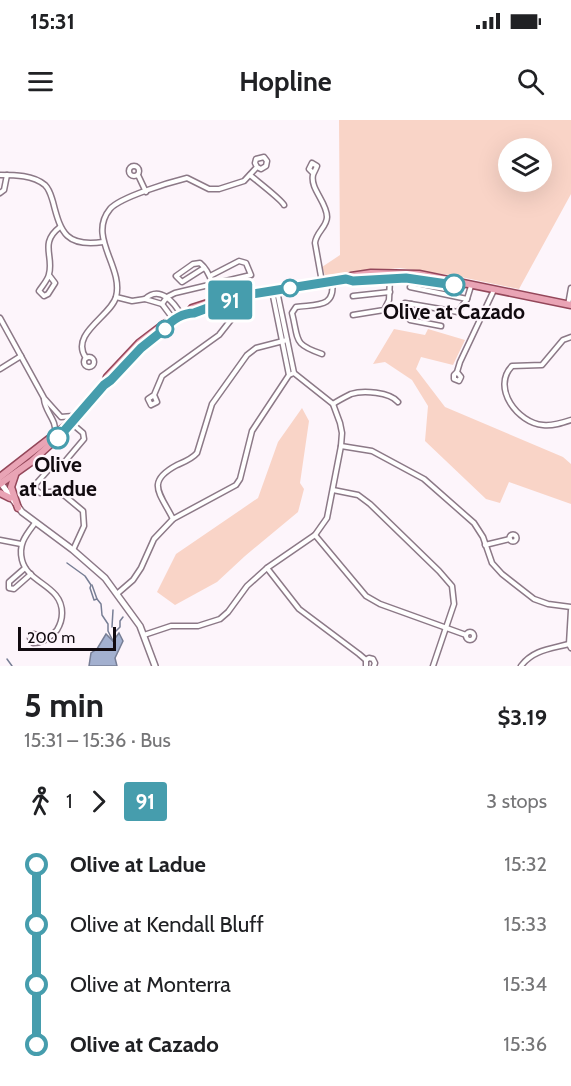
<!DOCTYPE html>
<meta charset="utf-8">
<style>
:root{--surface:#fff;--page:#f2f2f2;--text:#202124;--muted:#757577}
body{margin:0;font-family:Cabin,sans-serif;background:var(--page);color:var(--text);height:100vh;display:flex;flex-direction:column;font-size:22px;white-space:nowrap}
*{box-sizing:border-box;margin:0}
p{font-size:20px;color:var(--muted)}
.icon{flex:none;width:33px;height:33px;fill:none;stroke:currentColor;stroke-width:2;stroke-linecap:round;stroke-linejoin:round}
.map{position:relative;height:546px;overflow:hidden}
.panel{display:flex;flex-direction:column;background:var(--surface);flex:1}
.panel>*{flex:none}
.badge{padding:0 12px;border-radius:4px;font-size:21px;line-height:39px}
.tools{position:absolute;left:498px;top:18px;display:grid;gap:12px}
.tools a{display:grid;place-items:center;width:54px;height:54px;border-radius:50%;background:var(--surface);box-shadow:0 6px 24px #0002;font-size:30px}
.scale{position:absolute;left:18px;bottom:15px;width:98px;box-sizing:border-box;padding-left:6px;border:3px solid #110a0f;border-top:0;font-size:16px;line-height:21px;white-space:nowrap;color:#110a0f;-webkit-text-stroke:4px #fdf5fb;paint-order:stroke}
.map>.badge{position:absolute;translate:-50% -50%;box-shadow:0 0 0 3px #fff}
.legs{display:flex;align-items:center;gap:9px;height:66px;padding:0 24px;font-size:20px}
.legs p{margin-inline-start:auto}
.head{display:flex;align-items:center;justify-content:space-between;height:102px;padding:0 24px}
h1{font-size:33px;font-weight:700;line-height:45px}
ul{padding:0 24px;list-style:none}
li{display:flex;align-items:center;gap:21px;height:60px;font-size:22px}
li i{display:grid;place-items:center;width:9px;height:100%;margin:0 8px;background:currentColor}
li i::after{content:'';width:15px;height:15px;margin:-8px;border:4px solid;border-radius:50%;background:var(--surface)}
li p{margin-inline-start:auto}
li:first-child i{background:linear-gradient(#0000 50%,currentColor 0)}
li:last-child i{background:linear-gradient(currentColor 50%,#0000 0)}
.status{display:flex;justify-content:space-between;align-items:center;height:42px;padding:0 30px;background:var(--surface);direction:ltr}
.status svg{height:16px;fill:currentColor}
header{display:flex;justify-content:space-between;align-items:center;height:78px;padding:0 24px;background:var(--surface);font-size:27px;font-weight:700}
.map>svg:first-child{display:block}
</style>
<div class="status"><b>15:31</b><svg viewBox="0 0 49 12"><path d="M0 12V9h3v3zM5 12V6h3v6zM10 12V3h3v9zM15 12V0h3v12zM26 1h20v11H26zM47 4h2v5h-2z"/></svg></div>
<header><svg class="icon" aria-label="menu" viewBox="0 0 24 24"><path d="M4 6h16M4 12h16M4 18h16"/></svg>Hopline<svg class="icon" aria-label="search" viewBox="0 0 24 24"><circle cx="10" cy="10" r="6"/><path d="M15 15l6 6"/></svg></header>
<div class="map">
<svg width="571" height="546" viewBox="0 0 571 546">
<rect width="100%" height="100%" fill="#fdf5fb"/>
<g fill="#f9d4c7" fill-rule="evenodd">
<path d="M 339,0 L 571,0 L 571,74 L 519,169 L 456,156 L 400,148 L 325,155 L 322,147 L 340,135 ZM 542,28 L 542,62 L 508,62 L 508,28 Z"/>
<path d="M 394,209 L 425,215 L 428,209 L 465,220 L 453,245 L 421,237 L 416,249 L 445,287 L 563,337 L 571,344 L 571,384 L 509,362 L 500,383 L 486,379 L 425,321 L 428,286 L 412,260 L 385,242 L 373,244 Z"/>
<path d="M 302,288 L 309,301 L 300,363 L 304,369 L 298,392 L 245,436 L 217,462 L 175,485 L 157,472 L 176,434 L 258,378 L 278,322 Z"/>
</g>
<path fill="#a3b0cf" stroke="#777e95" stroke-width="1.5" d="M 119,513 L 123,521 L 115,538 L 117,546 L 89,546 L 91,533 L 97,529 L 106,514 L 113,521 Z"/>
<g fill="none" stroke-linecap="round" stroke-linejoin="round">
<g stroke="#777e95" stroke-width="1.5">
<path d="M 67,443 L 85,456 L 91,465 L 90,468 L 94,480 L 97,479 L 101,484 L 102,495 L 108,504 L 108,511 L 113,521"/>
<path d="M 92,465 L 97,479"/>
<path d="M 112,507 L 113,490"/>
<path d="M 113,521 L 115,512 L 120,507 L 120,501 L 123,497"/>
<path d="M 7,539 L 12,546"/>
</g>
<defs>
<g id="street">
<circle cx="134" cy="51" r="5"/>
<path d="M 313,53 L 309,49 L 312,43 L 317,46 C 316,49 314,52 313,55 C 310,69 327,82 327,97 C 327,107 316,112 315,123 L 322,162"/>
<path d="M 0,55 C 15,55 33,55 45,65 C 50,70 51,76 53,82 C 61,114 67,127 103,122"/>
<path d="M 138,55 L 146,72"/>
<path d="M 250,55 C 257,61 282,80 284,85"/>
<path d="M 0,73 L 4,70 L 7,55"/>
<path d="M 204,148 L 182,162 L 176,156 L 193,144 L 200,143 C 206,148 210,156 212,163"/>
<path d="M 49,155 L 55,163 L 48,174 L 44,176 L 39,171 C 42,166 48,160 49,154 C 54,136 39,123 60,107"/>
<path d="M 410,167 L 467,179"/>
<path d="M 272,171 L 289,255"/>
<path d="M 353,176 L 390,172"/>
<path d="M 116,177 L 132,181 L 145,179"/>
<path d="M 230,181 L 234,196 L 240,195 L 242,190 L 240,176"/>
<path d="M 405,183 L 458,192 L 467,179 L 471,166"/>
<path d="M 162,184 L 167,177 L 175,173 L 251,155 L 246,143 L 239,141 L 210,156"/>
<path d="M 411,184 L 408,196 L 410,200 L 441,206"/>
<path d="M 568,185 L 571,168"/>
<path d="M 353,195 L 384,190 L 389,180 L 390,158"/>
<path d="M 0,198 L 44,278 L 61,297 L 73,296"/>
<path d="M 174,200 L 162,184 L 145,179 C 160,165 174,182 182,196"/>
<path d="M 571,217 L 563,220 L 542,245 L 512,246 C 491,268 518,303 543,305 C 553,306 562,303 571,300"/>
<path d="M 322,234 C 293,224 299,221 292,193 L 296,187 C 317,184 336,188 332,161"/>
<circle cx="89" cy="242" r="5"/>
<path d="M 86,238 C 69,214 111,196 116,177 C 124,147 87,117 110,89 C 120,77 171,62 187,58 L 209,69 L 219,69 L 244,61 L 257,47 L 255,43 L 256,39 L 264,37 L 267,41 L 266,46 L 261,49 L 257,47"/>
<path d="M 0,249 L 21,236"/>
<path d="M 457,252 L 454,255 L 454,259 L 459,261 L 461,257 L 457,252 L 460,242 L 494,170"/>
<path d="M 154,275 L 157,282 L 151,285 L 148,279 L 154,275 L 162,256 L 219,215 L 234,196"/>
<path d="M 44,279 C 45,292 57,300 55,313"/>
<path d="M 333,284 C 339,280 345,277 351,274 C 363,270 390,272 398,282"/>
<path d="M 70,302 L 83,313 L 84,319 L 62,345 L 59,347 L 51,347 L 35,365 L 36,370 L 40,373 L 59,371 L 83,391 L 84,406 L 73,430"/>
<path d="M 341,326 L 372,331 L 424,359 L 474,403 L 483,417 L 492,443 L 502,454 L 534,479 L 548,484 L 571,487"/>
<path d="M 333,370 L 358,375 L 370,384 L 439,451 L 452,466 L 454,484 L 433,546"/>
<path d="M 173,399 C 160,373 145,362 177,345 C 184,342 192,339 197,333 L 212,284 L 247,235 L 256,228 L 287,220"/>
<path d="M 35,403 C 26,415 18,424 22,440 C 28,464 62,465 62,493 C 62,499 60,505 57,510 C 51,517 42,523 33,523 L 30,518 L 34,514 L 46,518"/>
<circle cx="513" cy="418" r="3.5"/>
<path d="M 315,415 L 366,476 L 380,484 L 466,515"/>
<path d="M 0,420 L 21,424"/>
<path d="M 485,425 L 510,419"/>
<path d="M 25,448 L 9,462 L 9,468 L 14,469 L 31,454"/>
<path d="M 267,448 L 299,489 L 359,534 L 366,540 L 366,546"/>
<path d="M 118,473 L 133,460 L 141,448 L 154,419 L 173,399 L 236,365 L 240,359 L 252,311 L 289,255 L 294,253"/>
<path d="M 571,490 L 569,524 L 571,528"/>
<circle cx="470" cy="516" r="4"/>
<path d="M 144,515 L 171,506 L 198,506 L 220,499 L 228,492 L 247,466 L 267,448 L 315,415 L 327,398 L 341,326 L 342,313 L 340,303 L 333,284 L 294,253 L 277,171"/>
<path d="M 366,540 L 369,538 L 373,539 L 375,543 L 374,546"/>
<path d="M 521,546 C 533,530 550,529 569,524"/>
</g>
<path id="secondary" d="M 0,362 L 22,392 L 73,430 L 105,458 L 140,506 L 155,546"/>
<g id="primary">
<path d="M 346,159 L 351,156 L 371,153 L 419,154 L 571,185"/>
<path d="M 188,193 L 194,193 L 236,177"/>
<path d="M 104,265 L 107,257 L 139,223 L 164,204 L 188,193 L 192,188 L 229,176 L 240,176 L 346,159 L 353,161 L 406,158 L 455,165 L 464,164"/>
<path d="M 15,355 L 11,367 L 18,388"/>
<path d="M 0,357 L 68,304"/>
<path d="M 0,364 L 31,342 L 63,313 L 70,302 L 104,265 L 111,260 L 141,228 L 166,208 L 170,202"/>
<path d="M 0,373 L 10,378"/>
</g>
</defs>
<use href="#street" stroke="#8c7987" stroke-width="7"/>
<use href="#secondary" stroke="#8c7987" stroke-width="8"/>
<use href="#primary" stroke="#94475a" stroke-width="9"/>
<use href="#street" stroke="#fff" stroke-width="4"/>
<use href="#secondary" stroke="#fff" stroke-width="5"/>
<use href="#primary" stroke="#e9a4b5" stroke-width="6"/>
</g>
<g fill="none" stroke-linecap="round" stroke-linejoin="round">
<defs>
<path id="line-1" d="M 58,318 L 104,265 L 111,260 L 141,228 L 166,208 C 172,199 184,193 194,193 L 240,176 L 346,159 L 353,161 L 406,158 L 454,165"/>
</defs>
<use href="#line-1" stroke="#fff" stroke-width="14"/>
<use href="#line-1" stroke="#469dad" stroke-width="9"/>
</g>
<g fill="#fff" stroke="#469dad" stroke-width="3">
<circle cx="454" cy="165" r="10"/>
<circle cx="290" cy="168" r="8"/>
<circle cx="165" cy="209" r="8"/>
<circle cx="58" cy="318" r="10"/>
</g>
<g text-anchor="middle" stroke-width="4.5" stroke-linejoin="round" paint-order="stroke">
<g font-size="21" font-weight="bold" fill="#110a0f" stroke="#fdf5fb">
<text x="454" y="199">Olive at Cazado</text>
<text x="58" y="352">Olive<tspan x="58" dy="24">at Ladue</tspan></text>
</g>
</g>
</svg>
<div class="tools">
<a><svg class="icon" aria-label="layers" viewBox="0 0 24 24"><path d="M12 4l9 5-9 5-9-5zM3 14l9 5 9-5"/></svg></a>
</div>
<div class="scale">200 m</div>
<b class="badge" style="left:230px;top:180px;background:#469dad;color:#fff">91</b>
</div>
<section class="panel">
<div class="head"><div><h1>5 min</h1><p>15:31 – 15:36 · Bus</p></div><b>$3.19</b></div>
<div class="legs"><svg class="icon" aria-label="walk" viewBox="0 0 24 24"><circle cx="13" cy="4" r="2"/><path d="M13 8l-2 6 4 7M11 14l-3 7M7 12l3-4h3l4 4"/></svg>1<svg class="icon" aria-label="forward" viewBox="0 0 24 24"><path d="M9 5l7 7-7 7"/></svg><b class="badge" style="background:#469dad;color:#fff">91</b><p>3 stops</p></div>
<ul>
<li><i style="color:#469dad"></i><b>Olive at Ladue</b><p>15:32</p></li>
<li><i style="color:#469dad"></i><span>Olive at Kendall Bluff</span><p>15:33</p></li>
<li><i style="color:#469dad"></i><span>Olive at Monterra</span><p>15:34</p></li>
<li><i style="color:#469dad"></i><b>Olive at Cazado</b><p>15:36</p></li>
</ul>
</section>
